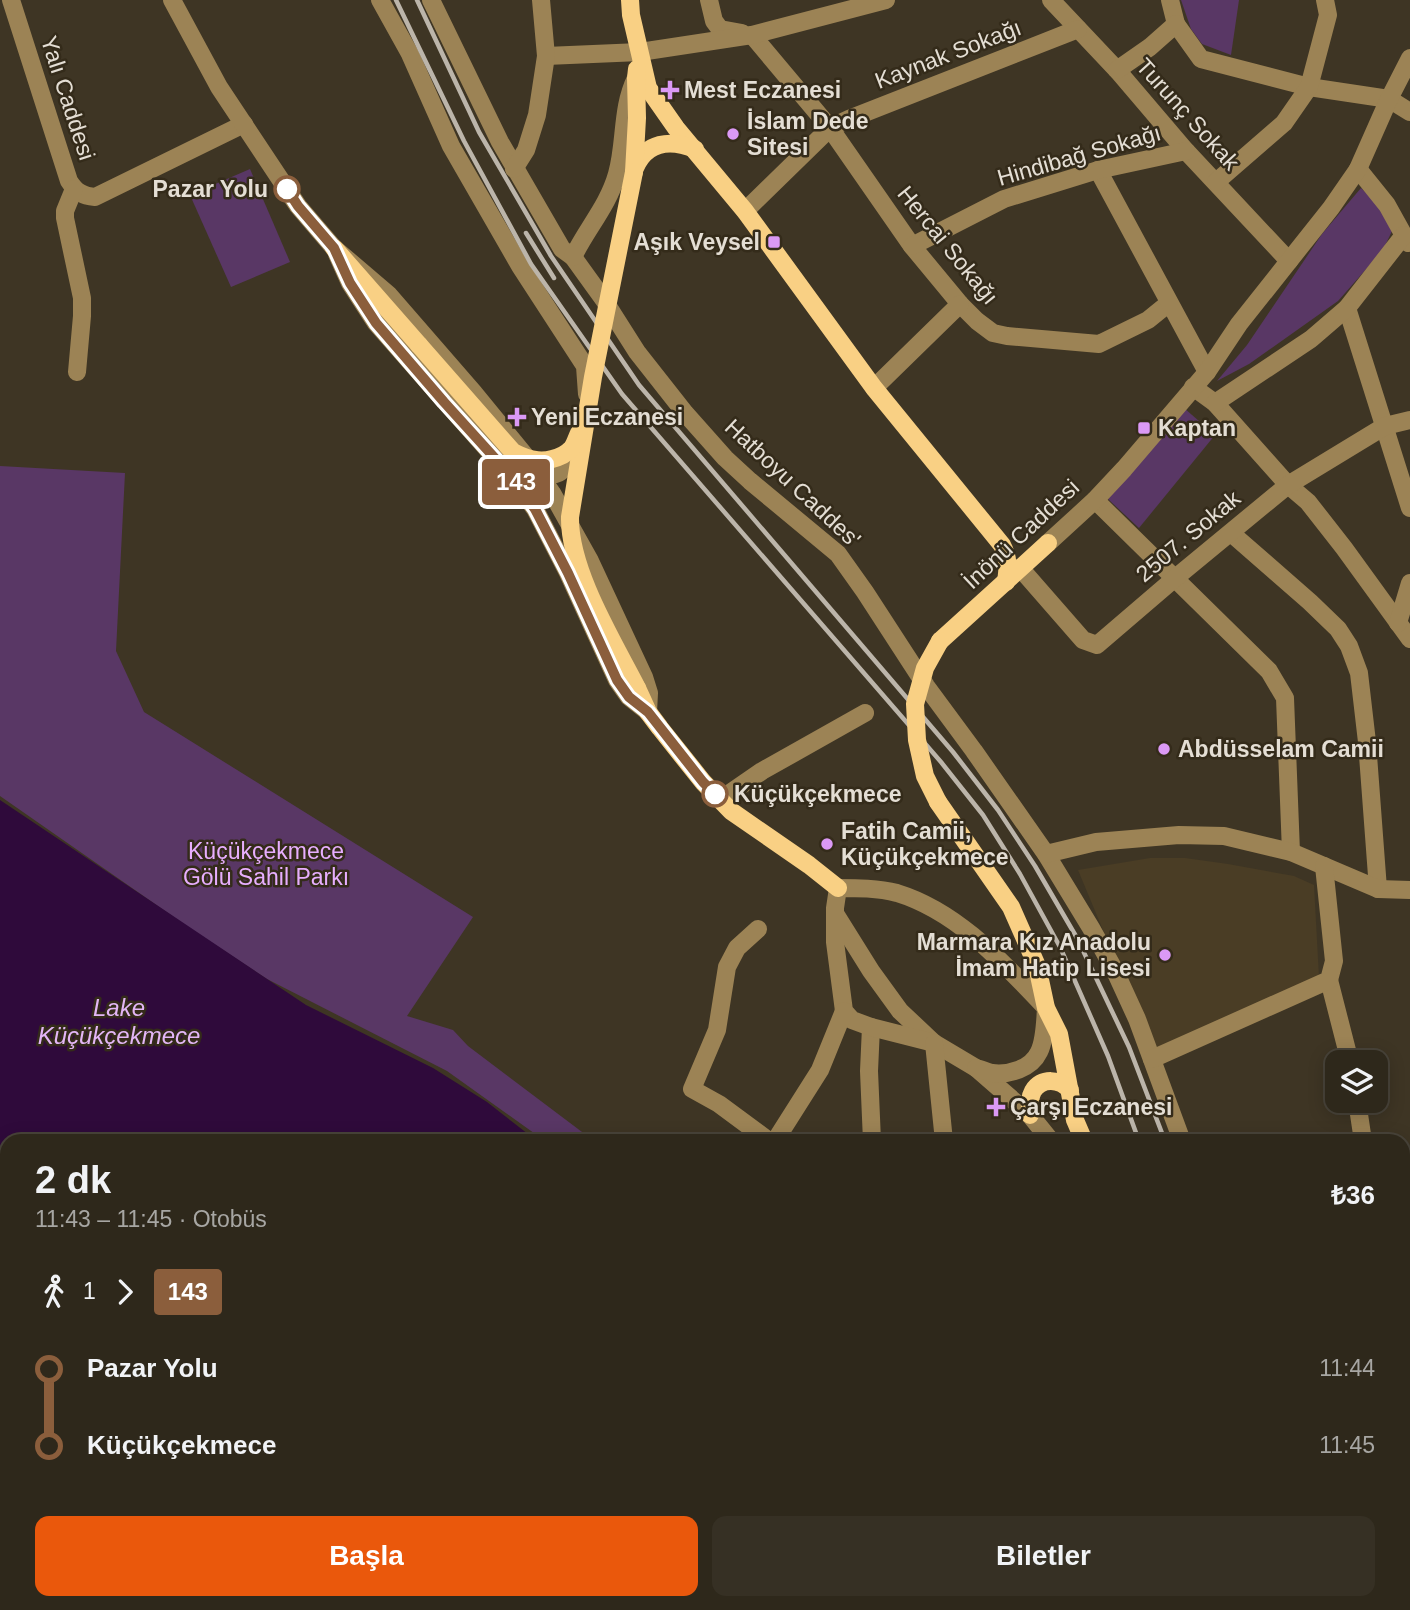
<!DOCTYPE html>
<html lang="tr">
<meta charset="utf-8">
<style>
:root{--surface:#2e281b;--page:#363024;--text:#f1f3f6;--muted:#a7a6a3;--line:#49443a;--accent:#ea580c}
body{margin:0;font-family:Arial,sans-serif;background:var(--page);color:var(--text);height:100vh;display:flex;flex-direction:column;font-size:26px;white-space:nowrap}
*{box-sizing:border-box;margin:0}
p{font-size:23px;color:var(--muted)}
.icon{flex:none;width:38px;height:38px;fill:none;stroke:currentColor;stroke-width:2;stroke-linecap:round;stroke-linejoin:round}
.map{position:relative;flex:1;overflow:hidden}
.side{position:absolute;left:0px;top:1134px;width:1410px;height:476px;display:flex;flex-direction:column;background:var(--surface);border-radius:21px 21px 0 0;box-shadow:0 4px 18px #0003,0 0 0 2px var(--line)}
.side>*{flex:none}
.badge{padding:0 14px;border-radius:5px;font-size:24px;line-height:46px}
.controls{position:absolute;left:1325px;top:1050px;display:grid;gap:14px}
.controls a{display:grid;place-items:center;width:63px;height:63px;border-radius:14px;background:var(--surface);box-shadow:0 4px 18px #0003,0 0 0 2px var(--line);font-size:35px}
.map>.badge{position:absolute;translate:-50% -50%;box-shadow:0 0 0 4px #fff}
.legs{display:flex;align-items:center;gap:10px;height:77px;padding:0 35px;font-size:23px}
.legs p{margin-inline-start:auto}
.overview{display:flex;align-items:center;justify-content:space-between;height:119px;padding:0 35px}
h1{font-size:38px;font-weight:800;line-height:52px}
.primary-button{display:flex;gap:14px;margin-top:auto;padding:14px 35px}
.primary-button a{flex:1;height:80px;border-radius:14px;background:var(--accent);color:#fff;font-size:28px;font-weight:800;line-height:80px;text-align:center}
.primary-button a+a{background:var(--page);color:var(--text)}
ul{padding:0 35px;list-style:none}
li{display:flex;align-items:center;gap:24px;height:77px;font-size:26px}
li i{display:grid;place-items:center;width:10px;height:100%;margin:0 9px;background:currentColor}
li i::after{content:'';width:18px;height:18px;margin:-9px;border:5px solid;border-radius:50%;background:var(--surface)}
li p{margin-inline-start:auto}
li:first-child i{background:linear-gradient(#0000 50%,currentColor 0)}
li:last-child i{background:linear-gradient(currentColor 50%,#0000 0)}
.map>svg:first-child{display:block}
</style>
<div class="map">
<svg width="1410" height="1610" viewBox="0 0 1410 1610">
<rect width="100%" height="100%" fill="#3e3524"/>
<path fill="#4a3d25" d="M 1150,858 L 1185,858 L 1228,864 L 1294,876 L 1314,885 L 1319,977 L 1155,1055 L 1078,870 Z"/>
<g fill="#593765">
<path d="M 1181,0 L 1239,0 L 1231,55 L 1202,44 L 1191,29 Z"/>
<path d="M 250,169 L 290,262 L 231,287 L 190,195 Z"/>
<path d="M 1361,188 L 1375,201 L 1392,231 L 1383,250 L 1338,301 L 1249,364 L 1217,381 L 1247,345 L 1322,234 Z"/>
<path d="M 1184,408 L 1215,435 L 1139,528 L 1108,499 Z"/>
<path d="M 0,466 L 125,473 L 116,651 L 144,712 L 473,917 L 407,1016 L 453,1030 L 468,1046 L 594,1141 L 545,1141 L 447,1071 L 267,979 L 188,927 L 0,796 Z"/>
</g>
<g fill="#2f0a3b">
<path d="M 0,800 L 306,1005 L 433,1068 L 487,1102 L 537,1141 L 7,1141 L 7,1603 L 711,1603 L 710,1610 L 0,1610 Z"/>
<path d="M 719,1603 L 793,1603 L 782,1610 L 719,1610 Z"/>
<path d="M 987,1603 L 1122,1603 L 1125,1610 L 995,1610 Z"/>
</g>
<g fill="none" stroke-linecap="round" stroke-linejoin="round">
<g stroke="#9c8355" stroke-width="18">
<path d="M 11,0 L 69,181 C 76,192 83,196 95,197 L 244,124"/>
<path d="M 172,0 L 219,87 L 298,206 L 334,248 L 388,294 L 474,393 L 532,464 L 552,493 L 590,561 L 644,677 L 649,693 L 648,712"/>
<path d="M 380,0 L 410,54 L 451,146 L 520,266 L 585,366 L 587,394"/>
<path d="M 431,0 L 500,142 L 562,249 L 573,257 L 604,300 L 637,352 L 685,413 L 725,458 L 750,481 L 838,554 L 865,592 L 926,686 L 974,751 L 1046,854 L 1091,928 L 1115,971 L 1137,1019 L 1182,1141"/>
<path d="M 709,0 L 714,21 L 720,29 L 742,33"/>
<path d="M 1051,0 L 1117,70 L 1186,151 L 1289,261"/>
<path d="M 1170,0 L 1176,24"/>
<path d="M 752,35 L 830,128 L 912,246 L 960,304 L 977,321 L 993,333 L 1007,336 L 1099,344 L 1148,320 L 1169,303"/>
<path d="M 546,56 L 640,52 L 752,35 L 886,0"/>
<path d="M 1117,70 L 1150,47 L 1176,24 L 1201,59 L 1309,87 L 1389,99 L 1410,112"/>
<path d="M 514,169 L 526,150 L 537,115 L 546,56 L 541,0"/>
<path d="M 1358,169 L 1387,205 L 1408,243"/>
<path d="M 1098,170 L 1207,372"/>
<path d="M 1216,182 L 1284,123 L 1309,87 L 1328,15 L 1325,0"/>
<path d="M 74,189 L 65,211 L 65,218 L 82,298 L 82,316 L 77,372"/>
<path d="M 745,211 L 830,128 L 849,119 L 1078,29"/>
<path d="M 912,246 L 1004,199 L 1098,170 L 1186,151"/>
<path d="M 337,254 L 350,283 L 376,323 L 511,476 L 535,509 L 568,573 L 617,680 L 629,697 L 648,712"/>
<path d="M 573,257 C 587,228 608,206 617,174 C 626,142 621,108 636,78"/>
<path d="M 1347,308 L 1410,508"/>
<path d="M 1193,387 L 1215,403 L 1288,485 L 1308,502 L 1344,548 L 1410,639"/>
<path d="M 874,388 L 960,304"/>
<path d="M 1215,403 L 1311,339 L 1347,308 L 1404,235"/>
<path d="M 538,472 C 560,480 564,469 577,453"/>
<path d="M 1095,500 L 1269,671 L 1285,698 L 1291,852"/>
<path d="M 1231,533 L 1310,602 L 1338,629 L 1349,646 L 1359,673 L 1367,742 L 1378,889"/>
<path d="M 1048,543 L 1095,500 L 1124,469 L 1207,372 L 1239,324 L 1331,208 L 1358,169 L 1389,99 L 1410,58"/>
<path d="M 1021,569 L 1083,640 L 1097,645 L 1174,579 L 1288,485 L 1385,426 L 1410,420"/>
<path d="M 1398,623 L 1410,583"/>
<path d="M 720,800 L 762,771 L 865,713"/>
<path d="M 1046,854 L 1096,842 L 1179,835 L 1224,836 L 1291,852 L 1378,889 L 1410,890"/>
<path d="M 836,915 L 871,971 L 900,1011 L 934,1043 L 976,1068 L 1030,1115 L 1051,1141"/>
<path d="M 758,929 L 737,948 L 727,967 L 717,1030 L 692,1089 L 719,1104 L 769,1141"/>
<path d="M 1329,980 L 1350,1062"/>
<path d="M 871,1027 L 869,1071 L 872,1141"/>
<path d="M 934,1043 L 871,1027 L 852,1020 L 844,1011 L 835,942 L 835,908 L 838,888 C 857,888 878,888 897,893 C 959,912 1004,964 1046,1008 C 1045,1022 1045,1040 1039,1052 C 1031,1069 1009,1075 992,1073 C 987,1072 981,1069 976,1068"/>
<path d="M 934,1043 L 944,1141"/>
<path d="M 1152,1059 L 1329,980 L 1334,961 L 1324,866"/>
<path d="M 1357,1101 L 1363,1141"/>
<path d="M 775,1141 L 820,1070 L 844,1011"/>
<path d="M 1404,1287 L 1410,1285"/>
<path d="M 1290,1603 L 1291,1610"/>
</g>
<g stroke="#f9d084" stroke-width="18">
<path d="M 630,0 L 631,15 L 648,88 L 676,128 L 745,211 L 874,388 L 1002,545 C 1009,558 1008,568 1006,582"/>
<path d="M 635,168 C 646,142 670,139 695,149"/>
<path d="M 634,172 L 637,118 L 636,78 L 637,69"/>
<path d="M 334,248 L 419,345"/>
<path d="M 940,641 L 1048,543"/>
<path d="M 637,688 L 648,712 L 660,728 L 703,782 L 731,811 L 809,865 L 838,888"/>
<path d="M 938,802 L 1011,907 L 1037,966 L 1046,1008 L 1059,1034 L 1075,1120 L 1084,1141"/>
<path d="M 1030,1115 C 1030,1107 1029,1098 1033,1091 C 1042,1077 1060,1079 1070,1090"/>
<path d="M 1208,1603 L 1209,1610"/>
</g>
<g stroke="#bcb5aa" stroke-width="4.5">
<path d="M 396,0 L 464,141 L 531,264 L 622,394 L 941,762 L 983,815 L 1020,874 L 1060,947 L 1108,1056 L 1139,1141"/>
<path d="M 417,0 L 479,132 L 551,256 L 639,385 L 953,752 L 998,810 L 1035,866 L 1077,938 L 1129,1047 L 1165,1141"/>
<path d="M 526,233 L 554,278"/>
<path d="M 1223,1603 L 1224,1610"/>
<path d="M 1270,1603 L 1271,1610"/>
</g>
<g stroke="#f9d084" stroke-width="18">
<path d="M 634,172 L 593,377 L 570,517 C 569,570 613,641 637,688"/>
<path d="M 419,345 L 513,452 C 530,461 545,464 563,455 C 565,454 570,450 572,448 C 575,444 577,437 579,433"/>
<path d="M 938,802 L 925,776 L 917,740 L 915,704 L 925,668 L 940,641"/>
</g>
</g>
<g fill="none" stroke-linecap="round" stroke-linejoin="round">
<defs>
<path id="line-1" d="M 287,189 L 298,206 L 334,248 L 350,283 L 376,323 L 444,402 L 511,476 L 535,509 L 568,573 L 617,680 L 629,697 L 648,712 L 703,782 L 715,794"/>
</defs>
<use href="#line-1" stroke="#fff" stroke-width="16"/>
<use href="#line-1" stroke="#8b5e3c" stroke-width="10"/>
</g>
<g fill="#db99f5" stroke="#342b1a" stroke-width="2.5">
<path d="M666.5 79.5h7v7h7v7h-7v7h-7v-7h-7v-7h7z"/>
<circle cx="733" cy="134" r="7"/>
<rect x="767" y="235" width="14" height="14" rx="3.5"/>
<path d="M513.5 406.5h7v7h7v7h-7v7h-7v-7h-7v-7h7z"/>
<rect x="1137" y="421" width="14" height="14" rx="3.5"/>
<circle cx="1164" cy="749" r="7"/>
<circle cx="827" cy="844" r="7"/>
<circle cx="1165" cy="955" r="7"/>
<path d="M992.5 1096.5h7v7h7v7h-7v7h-7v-7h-7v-7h7z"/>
</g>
<g fill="#fff" stroke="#8b5e3c" stroke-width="3.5">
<circle cx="287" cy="189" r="12"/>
<circle cx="715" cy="794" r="12"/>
</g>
<g text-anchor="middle" stroke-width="5" stroke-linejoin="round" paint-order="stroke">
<g font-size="23" fill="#e4ded4" stroke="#342b1a">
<text transform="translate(948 54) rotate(-21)" y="8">Kaynak Sokağı</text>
<text transform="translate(68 98) rotate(72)" y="8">Yalı Caddesi</text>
<text transform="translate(1188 114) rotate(48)" y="8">Turunç Sokak</text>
<text transform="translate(1079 155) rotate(-16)" y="8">Hindibağ Sokağı</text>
<text transform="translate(948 245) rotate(51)" y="8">Hercai Sokağı</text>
<text transform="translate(793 483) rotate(43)" y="8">Hatboyu Caddes'</text>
<text transform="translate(1021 534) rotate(-43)" y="8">İnönü Caddesi</text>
<text transform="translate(1188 536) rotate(-40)" y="8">2507. Sokak</text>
</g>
<g font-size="23" font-weight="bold" fill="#e4ded4" stroke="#342b1a" text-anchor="start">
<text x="684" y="98">Mest Eczanesi</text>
<text x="747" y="129">İslam Dede<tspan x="747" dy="26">Sitesi</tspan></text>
<text x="760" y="250" text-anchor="end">Aşık Veysel</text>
<text x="531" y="425">Yeni Eczanesi</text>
<text x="1158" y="436">Kaptan</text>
<text x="1178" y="757">Abdüsselam Camii</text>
<text x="841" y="839">Fatih Camii,<tspan x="841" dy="26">Küçükçekmece</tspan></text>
<text x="1151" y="950" text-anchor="end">Marmara Kız Anadolu<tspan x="1151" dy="26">İmam Hatip Lisesi</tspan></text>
<text x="1010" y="1115">Çarşı Eczanesi</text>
</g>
<g font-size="23" font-weight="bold" fill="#e4ded4" stroke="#342b1a" text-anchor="end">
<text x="268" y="197">Pazar Yolu</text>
<text x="734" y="802" text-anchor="start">Küçükçekmece</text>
</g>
<g font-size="23" fill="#e7aefe" stroke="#342b1a">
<text x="266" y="859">Küçükçekmece<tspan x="266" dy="26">Gölü Sahil Parkı</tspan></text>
</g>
<g font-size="24" font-style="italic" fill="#e3b6f6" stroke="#342b1a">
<text x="119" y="1016">Lake<tspan x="119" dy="28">Küçükçekmece</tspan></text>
</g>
</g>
</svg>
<div class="controls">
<a><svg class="icon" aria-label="layers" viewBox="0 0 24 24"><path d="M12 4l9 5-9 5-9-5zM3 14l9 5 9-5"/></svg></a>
</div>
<b class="badge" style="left:516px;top:482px;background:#8b5e3c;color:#fff">143</b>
<section class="side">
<div class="overview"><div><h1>2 dk</h1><p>11:43 – 11:45 · Otobüs</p></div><b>₺36</b></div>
<div class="legs"><svg class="icon" aria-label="walk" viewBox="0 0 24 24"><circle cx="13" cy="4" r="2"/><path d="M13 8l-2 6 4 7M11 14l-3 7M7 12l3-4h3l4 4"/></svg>1<svg class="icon" aria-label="forward" viewBox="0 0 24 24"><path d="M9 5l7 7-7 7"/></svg><b class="badge" style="background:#8b5e3c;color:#fff">143</b></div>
<ul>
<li><i style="color:#8b5e3c"></i><b>Pazar Yolu</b><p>11:44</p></li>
<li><i style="color:#8b5e3c"></i><b>Küçükçekmece</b><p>11:45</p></li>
</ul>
<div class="primary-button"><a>Başla</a><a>Biletler</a></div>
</section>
</div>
